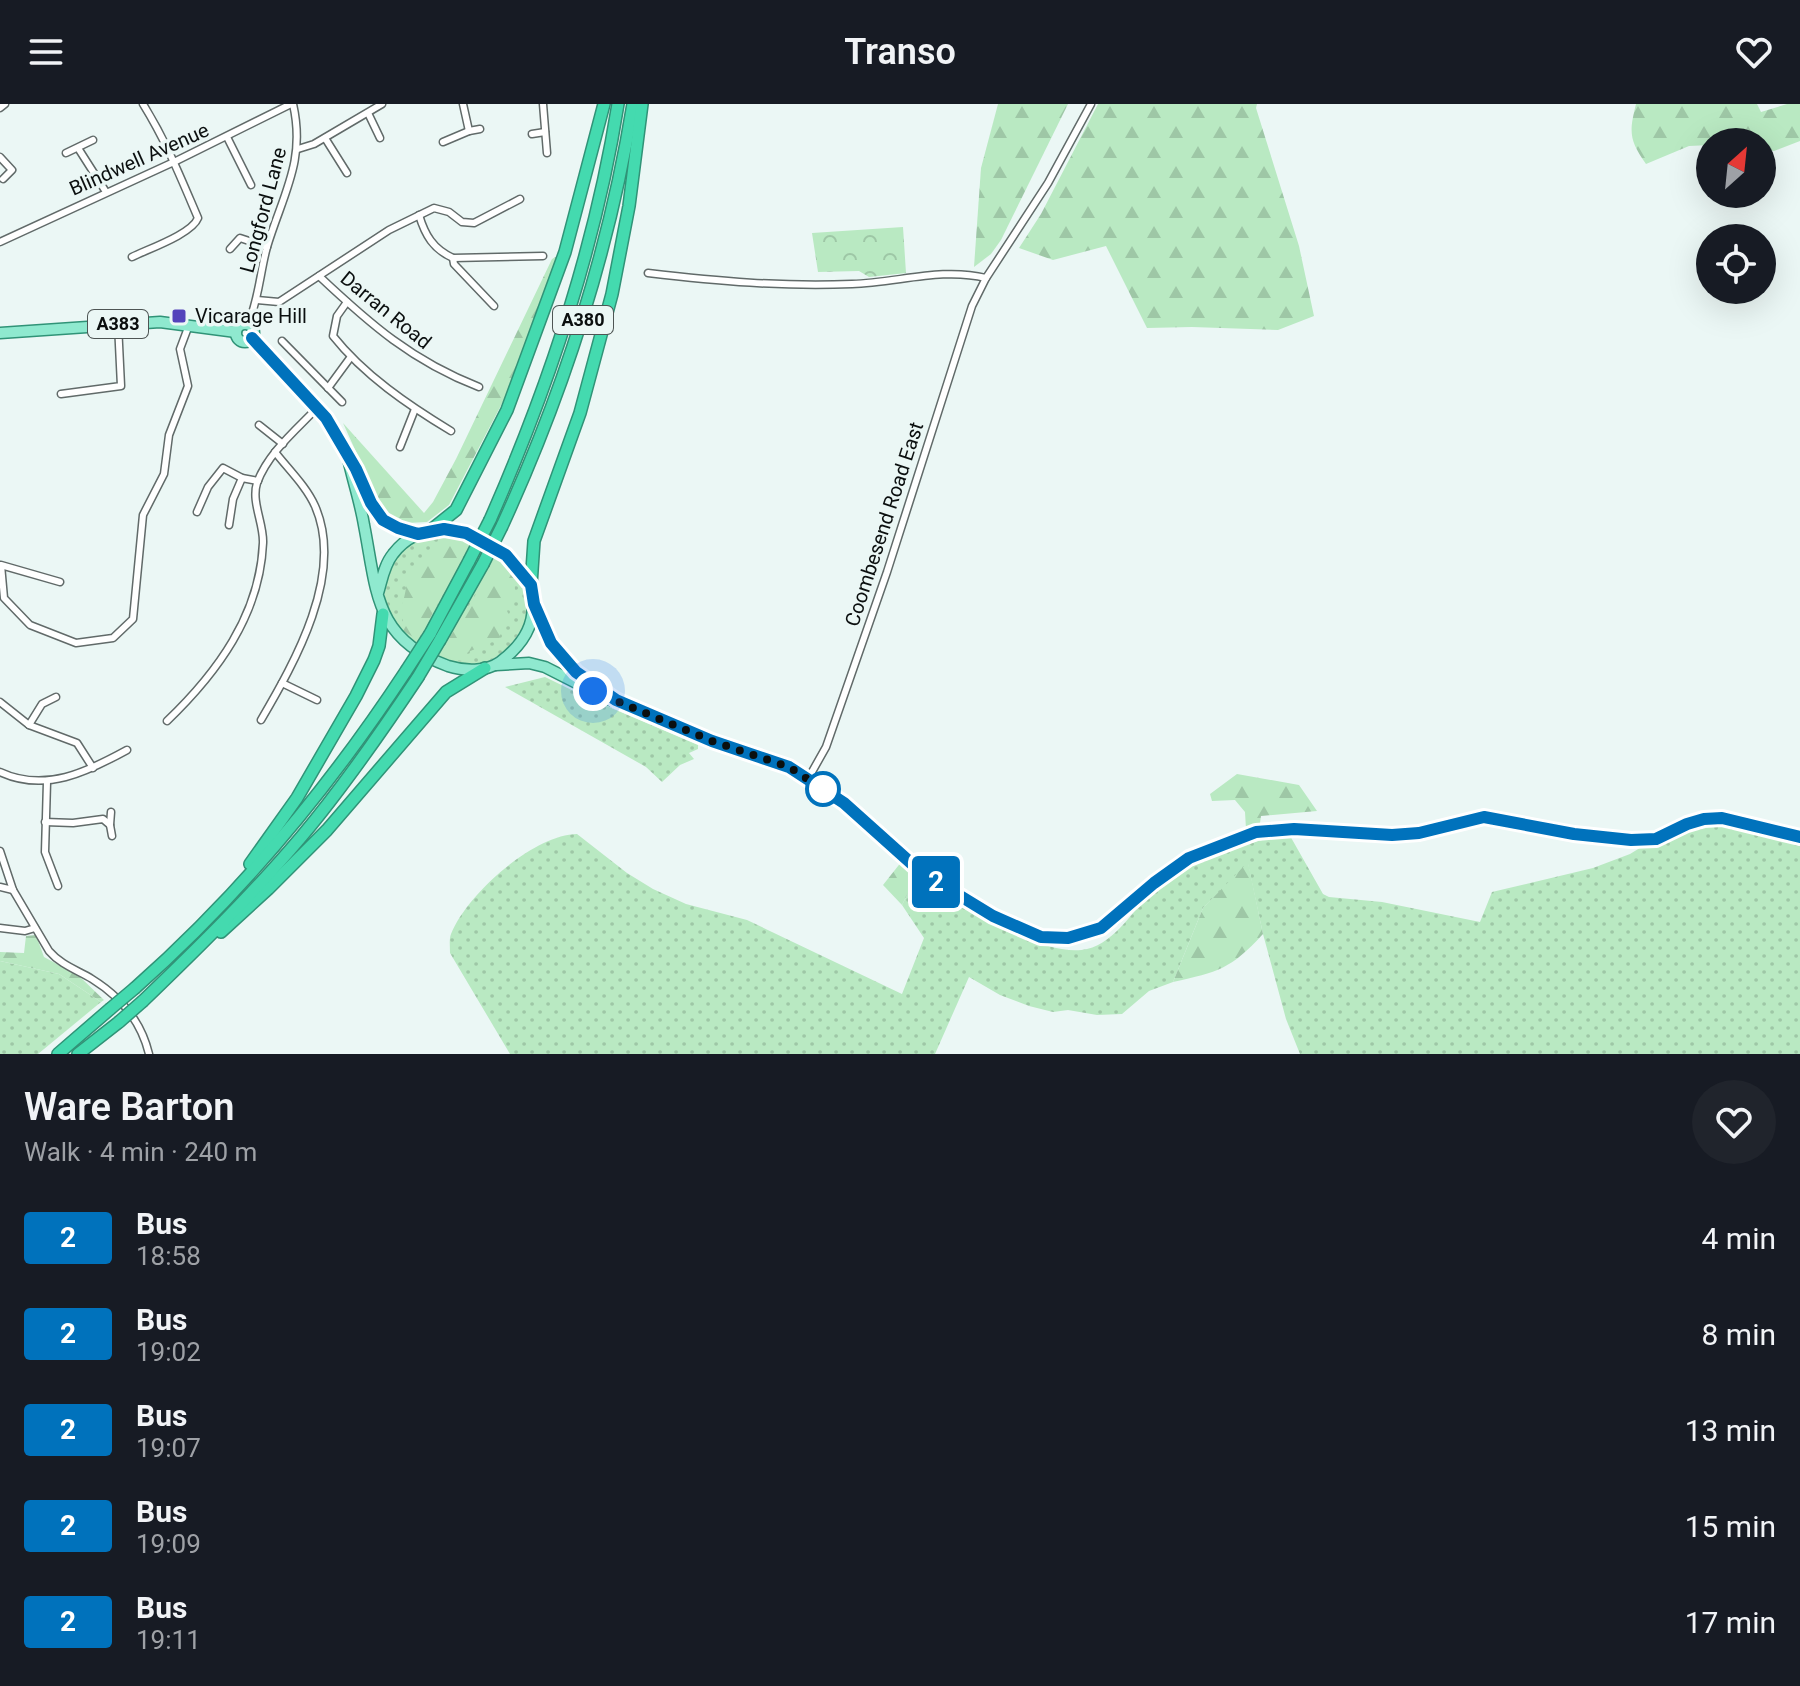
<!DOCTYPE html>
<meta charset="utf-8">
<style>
:root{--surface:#171b24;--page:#20242c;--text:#f1f3f6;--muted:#9ea1a6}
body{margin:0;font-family:Roboto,sans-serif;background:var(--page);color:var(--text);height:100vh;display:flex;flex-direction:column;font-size:30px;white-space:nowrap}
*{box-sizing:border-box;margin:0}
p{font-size:26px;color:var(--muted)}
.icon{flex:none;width:44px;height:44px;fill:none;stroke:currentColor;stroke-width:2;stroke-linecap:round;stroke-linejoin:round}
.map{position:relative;height:950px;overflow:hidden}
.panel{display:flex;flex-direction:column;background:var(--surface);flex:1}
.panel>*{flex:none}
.badge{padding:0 16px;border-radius:6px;font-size:28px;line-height:52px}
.needle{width:52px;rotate:27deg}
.fabs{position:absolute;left:1696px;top:24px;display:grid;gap:16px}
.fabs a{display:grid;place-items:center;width:80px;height:80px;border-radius:50%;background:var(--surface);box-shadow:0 8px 32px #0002;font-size:40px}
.you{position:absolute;width:40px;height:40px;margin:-20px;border:6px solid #fff;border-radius:50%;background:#1a73e8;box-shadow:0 0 0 12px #1a73e833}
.map>.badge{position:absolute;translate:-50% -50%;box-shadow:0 0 0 4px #fff}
.round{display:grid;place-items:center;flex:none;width:84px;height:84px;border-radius:42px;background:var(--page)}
.summary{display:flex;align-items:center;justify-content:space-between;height:136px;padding:0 24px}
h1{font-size:38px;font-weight:600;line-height:60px}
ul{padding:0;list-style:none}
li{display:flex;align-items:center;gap:24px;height:96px;padding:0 24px}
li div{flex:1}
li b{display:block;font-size:30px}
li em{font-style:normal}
li .badge{min-width:88px;font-weight:700;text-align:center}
header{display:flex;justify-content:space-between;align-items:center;height:104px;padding:0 24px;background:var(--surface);font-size:36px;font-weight:600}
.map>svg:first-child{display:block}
</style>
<header><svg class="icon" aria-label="menu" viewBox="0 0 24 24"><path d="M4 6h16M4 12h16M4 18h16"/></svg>Transo<svg class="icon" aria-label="heart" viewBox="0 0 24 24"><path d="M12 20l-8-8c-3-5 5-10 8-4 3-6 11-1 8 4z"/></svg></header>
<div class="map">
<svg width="1800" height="950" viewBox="0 0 1800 950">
<defs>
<pattern id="grass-dots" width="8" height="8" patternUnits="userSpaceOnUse" patternTransform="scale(2)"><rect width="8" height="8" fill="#b9e9c2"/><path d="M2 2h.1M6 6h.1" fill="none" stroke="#9ec7a6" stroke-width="1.8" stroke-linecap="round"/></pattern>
<pattern id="forest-firs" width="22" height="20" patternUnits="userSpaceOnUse" patternTransform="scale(2)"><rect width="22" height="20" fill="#b9e9c2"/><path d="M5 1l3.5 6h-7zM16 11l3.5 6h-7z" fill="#9ec7a6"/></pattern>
<pattern id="park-crowns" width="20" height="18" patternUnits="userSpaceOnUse" patternTransform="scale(2)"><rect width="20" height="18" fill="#b9e9c2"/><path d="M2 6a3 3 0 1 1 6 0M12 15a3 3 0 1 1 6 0" fill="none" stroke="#9ec7a6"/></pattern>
</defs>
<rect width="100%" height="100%" fill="#ebf7f5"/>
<g fill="url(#grass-dots)">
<path d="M 448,430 C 502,445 561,489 507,544 C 449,605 323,484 419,435 C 427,431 439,431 448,430 Z"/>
<path d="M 545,573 L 588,594 L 698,641 L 698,645 L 689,649 L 694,655 L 680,661 L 662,678 L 646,663 L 505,583 Z"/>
<path d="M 1705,720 L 1733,722 L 1800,740 L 1800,950 L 1300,950 L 1286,915 L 1263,830 L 1248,760 L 1203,804 L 1173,878 L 1149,887 L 1122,910 L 1097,911 L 1068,906 L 1053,908 L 1029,902 L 1000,891 L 969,873 L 935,950 L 510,950 L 450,849 C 450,843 449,835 451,830 C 467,790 533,731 577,730 L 627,769 L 653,785 L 686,800 L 747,816 L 902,890 L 924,834 L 902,801 L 917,771 C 953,796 1043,856 1087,845 C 1117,838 1133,804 1155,786 C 1194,753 1241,740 1289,730 L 1323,790 L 1329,793 L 1382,798 L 1480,818 L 1492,788 L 1593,764 L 1630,750 L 1648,739 Z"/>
<path d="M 0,857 L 59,870 L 101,898 L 38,950 L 0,950 Z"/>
</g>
<g fill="url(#forest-firs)">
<path d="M 998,0 L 1068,0 L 1001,136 L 991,150 L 974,163 L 981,64 Z"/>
<path d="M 1098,0 L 1257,0 L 1256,4 L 1299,142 L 1314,212 L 1278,226 L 1192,223 L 1147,224 L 1106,142 L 1053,156 L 1019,144 L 1041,110 Z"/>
<path d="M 1636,0 L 1757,0 L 1761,8 L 1787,0 L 1800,0 L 1800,37 L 1774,47 L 1762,45 L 1762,38 L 1710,38 L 1710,41 L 1689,42 L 1646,60 C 1629,36 1629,28 1636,0 Z"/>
<path d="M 561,150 L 509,286 L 449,401 L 427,418 L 407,419 L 391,413 L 380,401 L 343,319 L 424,409 L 433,398 L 456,355 L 552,155 Z"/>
<path d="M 451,430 L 472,437 L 418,536 L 402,526 L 403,516 L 398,506 C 405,499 405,486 408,475 C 413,459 433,446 447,440 Z"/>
<path d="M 495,451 C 514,463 515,470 515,492 L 507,507 L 509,511 L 505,515 L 499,535 L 468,548 L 462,557 L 442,553 L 439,551 L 476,490 Z"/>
<path d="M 1237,670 L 1299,681 L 1317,707 L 1261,712 L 1260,719 L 1246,725 L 1245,708 L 1235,696 L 1212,697 L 1210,690 Z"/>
<path d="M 902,757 L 917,771 L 902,801 L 883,781 Z"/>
<path d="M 1248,758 L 1263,830 C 1231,865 1218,868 1173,878 L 1203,804 Z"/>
<path d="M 36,831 L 44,853 L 79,872 L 104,896 L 101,898 L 59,870 L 0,857 L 0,848 L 24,849 L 26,832 Z"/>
</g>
<path fill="url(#park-crowns)" d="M 903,123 L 906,169 L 869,173 L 859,167 L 818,168 L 812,129 Z"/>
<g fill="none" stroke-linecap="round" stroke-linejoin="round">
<defs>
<g id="street">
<path d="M 463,0 L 469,27"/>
<path d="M 543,0 L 547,49"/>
<path d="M 0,4 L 5,0"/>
<path d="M 368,9 L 380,34"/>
<path d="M 532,30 L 545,28"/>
<path d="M 227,33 L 251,81"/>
<path d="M 325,34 L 347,69"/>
<path d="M 443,38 L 469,27 L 480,25"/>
<path d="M 78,44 L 106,88"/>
<path d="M 298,45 L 314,40 L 382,0"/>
<path d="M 66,49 L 93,36"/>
<path d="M 0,53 L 12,66 L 3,75"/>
<path d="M 419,111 C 425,131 433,145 453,154 L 543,152"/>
<path d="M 0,138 L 176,57 L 291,0"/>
<path d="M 230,145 L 240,134 L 267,143"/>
<path d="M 132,153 C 148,145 192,130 198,114 C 180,72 167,39 143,0"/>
<path d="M 453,154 L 454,160 L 494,202"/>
<path d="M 648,169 C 717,177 783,183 852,180 C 897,179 941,163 986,174"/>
<path d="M 319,172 C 370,220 412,257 479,283"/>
<path d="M 257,196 L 279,198 L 389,126 L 434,104 L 449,108 L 462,118 L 474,119 L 520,95"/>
<path d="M 347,198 L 337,212 L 333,232 C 364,271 408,301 451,327"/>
<path d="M 248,220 C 259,195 260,168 267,143 C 283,90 306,57 293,0"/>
<path d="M 282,237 L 342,298"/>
<path d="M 328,284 L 350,254"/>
<path d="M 61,290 L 121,282 L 118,220"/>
<path d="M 259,321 L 283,340"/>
<path d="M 400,343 L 415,305"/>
<path d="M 197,408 L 208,383 L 223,364 L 242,374 L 258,377"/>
<path d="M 229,421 L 233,395 L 242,374"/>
<path d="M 60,478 L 1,461 L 4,494 L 30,521 L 76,539 L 113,534 L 133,515 L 143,411 L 164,370 L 169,331 L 188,282 L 180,245 L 189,221"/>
<path d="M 282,579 L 317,596"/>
<path d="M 0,598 L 29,621 L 77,639 L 93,664"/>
<path d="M 261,616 C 295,558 345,470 315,402 C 306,382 289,366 275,348"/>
<path d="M 167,617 C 217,569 260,511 263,439 C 264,420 251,398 257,379 C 268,349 296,326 318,303"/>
<path d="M 29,621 L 42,600 L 56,593"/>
<path d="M 0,668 C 45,689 87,668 127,646"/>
<path d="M 808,675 L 826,643 L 887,468 L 972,202 L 986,174 L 1048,79 L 1091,0"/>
<path d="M 47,678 L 45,748 L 58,782"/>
<path d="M 45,718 L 73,719 L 103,715 L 110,721 L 112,732"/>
<path d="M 110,721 L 111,708"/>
<path d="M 0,747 L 13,786 L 49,847 C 61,861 77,866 92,875 C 121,893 141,917 149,950"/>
<path d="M 0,783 L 13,786"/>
<path d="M 0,824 L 25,827 L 35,824"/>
</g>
<g id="primary">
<circle cx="245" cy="229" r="9"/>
<path d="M 0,229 L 160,218 L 236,228"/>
<path d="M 252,234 L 326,314 L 349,353"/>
<path d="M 347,350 C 352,374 360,397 364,421 C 377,487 374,535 448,562 C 464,567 486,568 500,558 C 599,484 447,378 393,450 C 384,461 382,476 378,489"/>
<path d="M 358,371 C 371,407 381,419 418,430"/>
<path d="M 534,500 C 550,539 562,562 600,584"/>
<path d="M 496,561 L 529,559 L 545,563 L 608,595 L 712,637 L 789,663 L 844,699 L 921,768 L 993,812 L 1041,833 L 1068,834 L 1101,824 L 1115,815 L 1154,779 L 1189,754 L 1256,728 L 1294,725 L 1392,731 L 1419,729 L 1484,713 L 1574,730 L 1631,736 L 1656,735 L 1687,720 L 1704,715 L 1722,714 L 1800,733"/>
</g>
<g id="highway">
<path d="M 490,416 C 549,282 595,145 618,0"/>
<path d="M 502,422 C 564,287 609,147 633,0"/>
<path d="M 431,426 L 456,406 L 507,306 L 565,148 L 604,0"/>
<path d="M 531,481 L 534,437 L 580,309 L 612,190 L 629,102 L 642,0"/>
<path d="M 430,530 L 469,457"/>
<path d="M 440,536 L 483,460"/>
<path d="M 250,760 L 297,694 L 356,592 L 374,556 L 379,542 L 383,510"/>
<path d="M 221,828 L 268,785 L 327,726 L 446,588 L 485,564"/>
<path d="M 135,884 C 240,791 329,684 406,567"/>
<path d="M 143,897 C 198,844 253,790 302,732 C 344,682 382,627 418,573"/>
<path d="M 58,950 L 110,905"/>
<path d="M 78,950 L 119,918"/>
</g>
</defs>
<use href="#street" stroke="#616a69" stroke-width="9"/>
<use href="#primary" stroke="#309377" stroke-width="13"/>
<use href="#highway" stroke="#309377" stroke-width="14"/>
<use href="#street" stroke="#fff" stroke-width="6"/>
<use href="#primary" stroke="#8fe9cf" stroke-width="10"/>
<use href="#highway" stroke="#44daaf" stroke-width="11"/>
<defs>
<g id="highway-bridge">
<path d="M 469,457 L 490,416"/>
<path d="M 483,460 L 502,422"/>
<path d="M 406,567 L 430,530"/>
<path d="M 418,573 L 440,536"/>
<path d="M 110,905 L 135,884"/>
<path d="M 119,918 L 143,897"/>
</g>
</defs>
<use href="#highway-bridge" stroke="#309377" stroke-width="14" stroke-linecap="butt"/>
<use href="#highway-bridge" stroke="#44daaf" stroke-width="11"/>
</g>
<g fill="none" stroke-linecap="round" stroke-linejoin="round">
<defs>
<path id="line" d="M 252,234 L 326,314 L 356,365 L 371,399 L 383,416 L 398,424 L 418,430 L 444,425 L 466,429 L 506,451 L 531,481 L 534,500 L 551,539 L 576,568 L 616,596 L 712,637 L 789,663 L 844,699 L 921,768 L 993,812 L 1041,833 L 1068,834 L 1101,824 L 1154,779 L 1189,754 L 1256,728 L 1294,725 L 1392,731 L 1419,729 L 1484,713 L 1574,730 L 1631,736 L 1656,735 L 1687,720 L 1704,715 L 1722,714 L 1800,733"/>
</defs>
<use href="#line" stroke="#fff" stroke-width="18"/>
<use href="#line" stroke="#0072bc" stroke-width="12"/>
<path stroke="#0b0f0f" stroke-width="8" stroke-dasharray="0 14.4" d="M 593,587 L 712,637 L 789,663 L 826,687 L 823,685"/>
</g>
<rect fill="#5443bb" stroke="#ebf7f5" stroke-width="3" x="171" y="204" width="16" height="16" rx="4"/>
<circle fill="#fff" stroke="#0072bc" stroke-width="4" cx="823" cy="685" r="16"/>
<g text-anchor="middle" stroke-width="7" stroke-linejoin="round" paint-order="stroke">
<g fill="#ebf7f5" stroke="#4e5554" stroke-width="2">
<rect x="553" y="202" width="60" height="28" rx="6"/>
<rect x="88" y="206" width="60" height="28" rx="6"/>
</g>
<g font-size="18" font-weight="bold" fill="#0b0f0f">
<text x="583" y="222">A380</text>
<text x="118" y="226">A383</text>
</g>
<g font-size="20" fill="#0b0f0f" stroke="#ebf7f5">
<text transform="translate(139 55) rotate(-24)" y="7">Blindwell Avenue</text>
<text transform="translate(263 106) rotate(-75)" y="7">Longford Lane</text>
<text transform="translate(386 206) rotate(39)" y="7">Darran Road</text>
<text transform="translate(884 420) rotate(-72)" y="7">Coombesend Road East</text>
</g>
<g font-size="20" fill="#0b0f0f" stroke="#ebf7f5" text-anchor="start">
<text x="195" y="219">Vicarage Hill</text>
</g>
</g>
</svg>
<div class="fabs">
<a><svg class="needle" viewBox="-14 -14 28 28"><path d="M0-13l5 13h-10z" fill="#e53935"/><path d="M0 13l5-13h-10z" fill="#9ea1a6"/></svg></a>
<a><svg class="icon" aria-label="locate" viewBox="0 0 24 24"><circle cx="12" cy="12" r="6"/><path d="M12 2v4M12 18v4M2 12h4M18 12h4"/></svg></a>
</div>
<div class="you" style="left:593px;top:587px"></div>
<b class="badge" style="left:936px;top:778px;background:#0072bc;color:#fff">2</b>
</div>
<section class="panel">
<div class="summary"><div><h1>Ware Barton</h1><p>Walk · 4 min · 240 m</p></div><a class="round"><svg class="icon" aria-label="heart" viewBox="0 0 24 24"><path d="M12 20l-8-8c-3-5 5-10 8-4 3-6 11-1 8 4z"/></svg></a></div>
<ul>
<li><span class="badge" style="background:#0072bc;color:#fff">2</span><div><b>Bus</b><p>18:58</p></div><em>4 min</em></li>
<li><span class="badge" style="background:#0072bc;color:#fff">2</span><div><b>Bus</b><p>19:02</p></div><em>8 min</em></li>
<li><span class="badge" style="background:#0072bc;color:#fff">2</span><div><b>Bus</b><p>19:07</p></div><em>13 min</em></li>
<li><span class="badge" style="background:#0072bc;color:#fff">2</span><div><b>Bus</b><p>19:09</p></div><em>15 min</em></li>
<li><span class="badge" style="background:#0072bc;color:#fff">2</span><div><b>Bus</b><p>19:11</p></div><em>17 min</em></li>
</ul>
</section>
